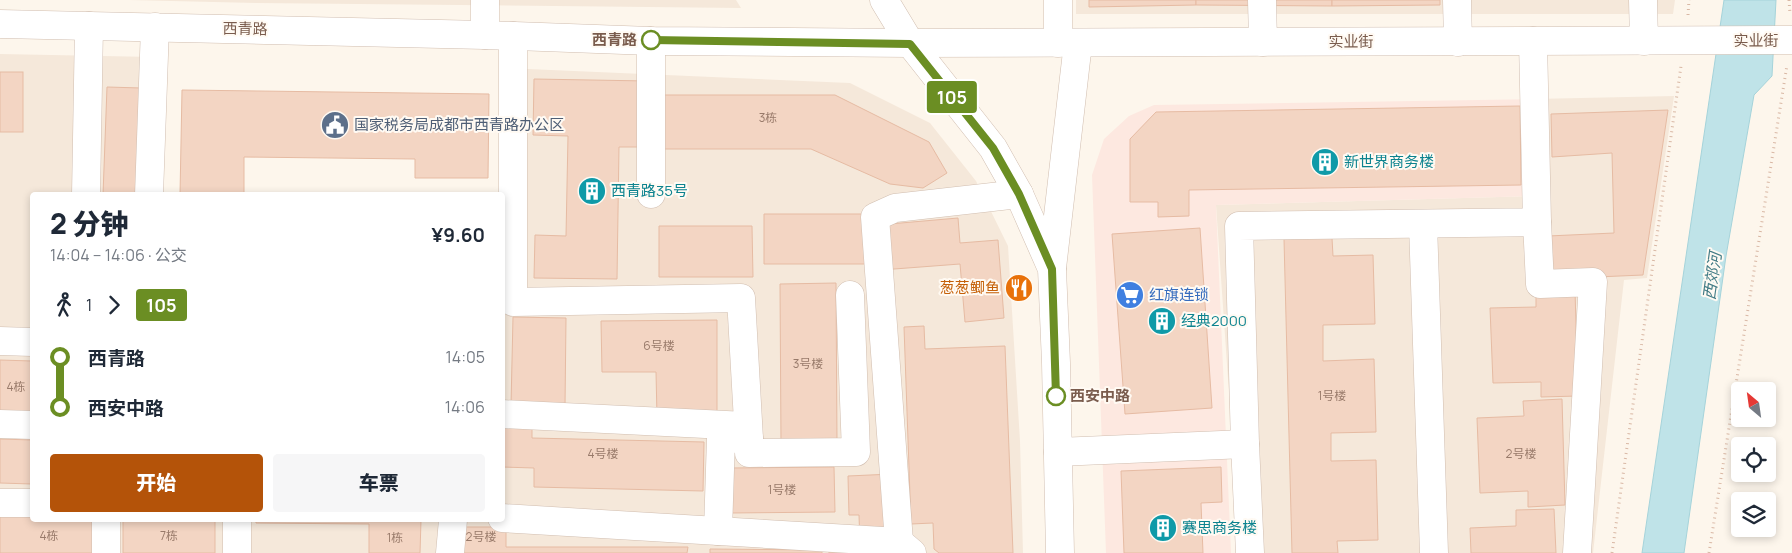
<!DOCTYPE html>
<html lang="zh">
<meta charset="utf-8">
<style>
:root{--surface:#fff;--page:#f6f6f7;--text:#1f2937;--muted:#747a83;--accent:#b45309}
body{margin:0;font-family:Manrope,"Noto Sans SC",sans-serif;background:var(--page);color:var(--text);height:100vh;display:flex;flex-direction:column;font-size:19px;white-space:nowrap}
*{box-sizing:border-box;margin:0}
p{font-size:16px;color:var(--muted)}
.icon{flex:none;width:28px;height:28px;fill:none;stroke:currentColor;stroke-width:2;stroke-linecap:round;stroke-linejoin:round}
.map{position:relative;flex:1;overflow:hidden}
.side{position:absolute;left:30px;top:192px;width:475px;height:330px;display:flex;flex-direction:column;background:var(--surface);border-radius:5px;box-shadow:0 2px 8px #0003}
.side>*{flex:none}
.badge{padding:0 10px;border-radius:4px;font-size:18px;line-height:32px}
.needle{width:32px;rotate:331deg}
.fabs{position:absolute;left:1731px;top:382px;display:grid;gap:10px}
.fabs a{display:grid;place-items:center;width:45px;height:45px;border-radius:5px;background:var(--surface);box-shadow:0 2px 8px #0003;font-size:25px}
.map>.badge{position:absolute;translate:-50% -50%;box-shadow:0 0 0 2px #fff}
.legs{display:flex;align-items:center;gap:8px;height:55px;padding:0 20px;font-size:16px}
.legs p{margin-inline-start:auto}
.overview{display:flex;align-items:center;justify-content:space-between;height:85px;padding:0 20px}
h1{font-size:28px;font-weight:800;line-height:38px}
.action{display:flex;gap:10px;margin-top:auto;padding:10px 20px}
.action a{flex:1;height:58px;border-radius:5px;background:var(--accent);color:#fff;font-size:20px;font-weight:800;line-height:58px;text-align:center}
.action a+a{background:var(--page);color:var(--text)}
ul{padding:0 20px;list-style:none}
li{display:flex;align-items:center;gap:18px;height:50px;font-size:19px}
li i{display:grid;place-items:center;width:8px;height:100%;margin:0 6px;background:currentColor}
li i::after{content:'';width:12px;height:12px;margin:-6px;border:4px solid;border-radius:50%;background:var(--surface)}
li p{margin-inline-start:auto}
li:first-child i{background:linear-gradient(#0000 50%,currentColor 0)}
li:last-child i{background:linear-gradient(currentColor 50%,#0000 0)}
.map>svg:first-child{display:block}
</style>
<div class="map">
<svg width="1792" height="553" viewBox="0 0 1792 553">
<rect width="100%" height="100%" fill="#fdf6ec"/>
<g fill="#f5e8da">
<path d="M 129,0 L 736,0 L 741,8 L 256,3 Z"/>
<path d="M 1076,0 L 1675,0 L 1673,14 L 1076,14 Z"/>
<path d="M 0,54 L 154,57 L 149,195 L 32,195 L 32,520 L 502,520 L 502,222 L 513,71 L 528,69 L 850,83 L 930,123 L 976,181 L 1008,246 L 1020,441 L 1023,553 L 0,553 Z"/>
<path d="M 1674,96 L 1647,278 L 1624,280 L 1593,553 L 1240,553 L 1216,205 L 1536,196 L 1534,99 Z"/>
</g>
<path fill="#fde8e0" d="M 1534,99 L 1536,196 L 1216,205 L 1231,553 L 1106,553 L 1092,175 L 1104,139 L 1129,116 L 1154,105 Z"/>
<path fill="#bfe3e8" stroke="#a5d3da" d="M 1724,0 L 1776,0 L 1772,76 L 1754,95 L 1726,256 L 1684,553 L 1642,553 Z"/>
<g fill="#f3d5c3" stroke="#e6bba3">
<path d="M 1089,0 L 1196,0 L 1196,5 L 1089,7 Z"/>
<path d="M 1196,0 L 1332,0 L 1332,6 L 1196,5 Z"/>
<path d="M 1332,0 L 1440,0 L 1440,5 L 1332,6 Z"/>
<rect x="0" y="72" width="23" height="60"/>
<path d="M 534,79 L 647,81 L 646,147 L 619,147 L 617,279 L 534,278 L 535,235 L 566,236 L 568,136 L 533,135 Z"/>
<path d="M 107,87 L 141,88 L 137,195 L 103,195 Z"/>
<path d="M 182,90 L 489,94 L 488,178 L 415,178 L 415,159 L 244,157 L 244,195 L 180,195 Z"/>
<path d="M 654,95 L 835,95 L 929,142 L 947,173 L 923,188 L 890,184 L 811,149 L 654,149 Z"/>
<path d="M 1520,106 L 1521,185 L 1189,190 L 1189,216 L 1158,217 L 1158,202 L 1130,202 L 1130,139 L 1156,112 Z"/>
<path d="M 1668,110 L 1643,275 L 1550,279 L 1548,236 L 1614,233 L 1612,153 L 1552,157 L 1551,114 Z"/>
<path d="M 764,214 L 871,214 L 870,264 L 764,264 Z"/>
<path d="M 958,218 L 960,243 L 998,240 L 1004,318 L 965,322 L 960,264 L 881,270 L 878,225 Z"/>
<path d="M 659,226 L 752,226 L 753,277 L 659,277 Z"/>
<path d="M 1200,228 L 1212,408 L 1125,414 L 1112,234 Z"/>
<path d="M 1332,238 L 1333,256 L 1373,255 L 1375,324 L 1323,325 L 1323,361 L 1374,359 L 1376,432 L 1331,433 L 1331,461 L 1376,460 L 1378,540 L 1337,541 L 1338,553 L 1292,553 L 1284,239 Z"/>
<path d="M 836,283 L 837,443 L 781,444 L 780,284 Z"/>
<path d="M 1575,290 L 1578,396 L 1541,397 L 1541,382 L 1493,383 L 1490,308 L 1536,307 L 1536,291 Z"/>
<path d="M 513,317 L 566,318 L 565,406 L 511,405 Z"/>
<path d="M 717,320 L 717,416 L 657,417 L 656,372 L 602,372 L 601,321 Z"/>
<path d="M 924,326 L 925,349 L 1005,346 L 1013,553 L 939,553 L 934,549 L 933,523 L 911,524 L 904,327 Z"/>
<path d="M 0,360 L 32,361 L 32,413 L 0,413 Z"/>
<path d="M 1562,399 L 1565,505 L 1528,507 L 1528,491 L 1480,493 L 1477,418 L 1524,416 L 1523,401 Z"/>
<path d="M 502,420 L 532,421 L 532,438 L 704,442 L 703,491 L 534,487 L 534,468 L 502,467 Z"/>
<path d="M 0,439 L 32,440 L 32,484 L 0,483 Z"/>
<path d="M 834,467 L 835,512 L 730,513 L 730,468 Z"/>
<path d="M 1221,467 L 1222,502 L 1201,503 L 1203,553 L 1124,553 L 1121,471 Z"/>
<path d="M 892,474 L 895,553 L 829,553 L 829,545 L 860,545 L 859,515 L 849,515 L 848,476 Z"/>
<path d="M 1554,509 L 1556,553 L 1471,553 L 1470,528 L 1516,526 L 1516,510 Z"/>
<path d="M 0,516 L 32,516 L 32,520 L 98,520 L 98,553 L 0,553 Z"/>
<rect x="123" y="520" width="92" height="33"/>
<path d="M 256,520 L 421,520 L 420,553 L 369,553 L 369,524 L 256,523 Z"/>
<path d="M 455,527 L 506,527 L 506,547 L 688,547 L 687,553 L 455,553 Z"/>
<path d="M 710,549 L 822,550 L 822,553 L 710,553 Z"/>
</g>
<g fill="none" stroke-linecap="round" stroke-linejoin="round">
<defs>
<g id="minor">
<path d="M 485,0 L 485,35"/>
<path d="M 884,0 L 910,43 L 993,148 L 1019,194 L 1052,269 L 1056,363 L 1060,553"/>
<path d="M 1058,0 L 1058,43"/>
<path d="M 1262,0 L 1263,42"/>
<path d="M 1457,0 L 1458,42"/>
<path d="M 1643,0 L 1644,41"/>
<path d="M 0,24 L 485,35 L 651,41 L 910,43 L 1792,40"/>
<path d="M 513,36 L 513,302 L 741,298 L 749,439 L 721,438 L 718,531"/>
<path d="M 651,41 L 651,194"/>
<path d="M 86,195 L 89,26"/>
<path d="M 149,195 L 155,27"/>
<path d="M 1537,222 L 1540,284 L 1593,282 L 1577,553"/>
<path d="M 1423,224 L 1434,553"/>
<path d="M 1052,268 L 1078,43"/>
<path d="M 0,341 L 32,342"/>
<path d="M 502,414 L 746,426"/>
<path d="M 0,424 L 32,425"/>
<path d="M 749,439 L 749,453 L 856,452 L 850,295"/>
<path d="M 1058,452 L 1245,444"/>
<path d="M 0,503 L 32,503"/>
<path d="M 502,518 L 899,542 L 912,553"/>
<path d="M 237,520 L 237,553"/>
<path d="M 899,542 L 875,217 L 895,208 L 1019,194"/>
<path d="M 106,553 L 106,520"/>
<path d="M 450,553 L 453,520"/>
<path d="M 1250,553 L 1245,444 L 1239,226 L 1537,222 L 1533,41"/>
</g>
</defs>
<use href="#minor" stroke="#d1beb0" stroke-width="29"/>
<g stroke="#d9b8a5" stroke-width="3" stroke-dasharray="1 4" stroke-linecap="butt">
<path d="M 1789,0 L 1790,14"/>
<path d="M 1688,15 L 1689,0"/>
<path d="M 1612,553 L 1681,66"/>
<path d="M 1709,553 L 1787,65"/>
</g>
<use href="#minor" stroke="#fff" stroke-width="28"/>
</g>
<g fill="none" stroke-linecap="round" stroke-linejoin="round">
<defs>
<path id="line-1" d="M 651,40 L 910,44 L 993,148 L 1019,194 L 1052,269 L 1056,396"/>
</defs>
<use href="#line-1" stroke="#fff" stroke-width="11"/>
<use href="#line-1" stroke="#6b8e23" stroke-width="8"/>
</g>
<defs>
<symbol id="civic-disc" viewBox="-11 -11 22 22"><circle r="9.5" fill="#5c6f8a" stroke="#fffaf3"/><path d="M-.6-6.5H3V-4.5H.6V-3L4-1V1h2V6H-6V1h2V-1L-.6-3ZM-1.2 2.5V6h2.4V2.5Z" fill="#fff"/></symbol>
<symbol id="building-disc" viewBox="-11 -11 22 22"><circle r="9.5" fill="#0f9aa8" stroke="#fffaf3"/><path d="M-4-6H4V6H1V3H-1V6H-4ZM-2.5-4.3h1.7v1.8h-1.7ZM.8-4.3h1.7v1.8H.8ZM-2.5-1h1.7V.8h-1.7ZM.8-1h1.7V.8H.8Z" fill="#fff"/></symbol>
<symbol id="restaurant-disc" viewBox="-11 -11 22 22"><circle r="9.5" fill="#e8710a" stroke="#fffaf3"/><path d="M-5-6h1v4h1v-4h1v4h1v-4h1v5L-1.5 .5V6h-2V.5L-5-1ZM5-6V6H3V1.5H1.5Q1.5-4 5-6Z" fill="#fff"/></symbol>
<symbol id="supermarket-disc" viewBox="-11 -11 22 22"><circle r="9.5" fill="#3f7fe0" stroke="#fffaf3"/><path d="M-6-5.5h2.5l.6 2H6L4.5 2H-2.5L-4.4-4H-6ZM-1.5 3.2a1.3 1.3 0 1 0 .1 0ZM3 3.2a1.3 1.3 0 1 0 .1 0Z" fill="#fff"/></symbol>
</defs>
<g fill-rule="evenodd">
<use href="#civic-disc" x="319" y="109" width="32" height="32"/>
<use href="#building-disc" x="1309" y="146" width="32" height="32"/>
<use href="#building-disc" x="576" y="175" width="32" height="32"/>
<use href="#restaurant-disc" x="1003" y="272" width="32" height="32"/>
<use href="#supermarket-disc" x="1114" y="279" width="32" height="32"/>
<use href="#building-disc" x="1146" y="305" width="32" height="32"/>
<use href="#building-disc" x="1147" y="512" width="32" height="32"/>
</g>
<g fill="#fff" stroke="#6b8e23" stroke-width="2.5">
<circle cx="651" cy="40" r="9"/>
<circle cx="1056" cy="396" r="9"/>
</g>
<g text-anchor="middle" stroke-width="4" stroke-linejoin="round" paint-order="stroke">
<g font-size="12" fill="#987a6a">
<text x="768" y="122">3栋</text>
<text x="659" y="350">6号楼</text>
<text x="808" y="368">3号楼</text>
<text x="16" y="391">4栋</text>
<text x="1332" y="400">1号楼</text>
<text x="603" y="458">4号楼</text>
<text x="1521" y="458">2号楼</text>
<text x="782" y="494">1号楼</text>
<text x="49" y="540">4栋</text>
<text x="169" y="540">7栋</text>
<text x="481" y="541">2号楼</text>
<text x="395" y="542">1栋</text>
</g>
<g font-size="15" fill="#7a5c4d" stroke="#fffaf3">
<text transform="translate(245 29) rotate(1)" y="5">西青路</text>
<text x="1756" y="46">实业街</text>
<text x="1351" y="47">实业街</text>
</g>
<g font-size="15" font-weight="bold" fill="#7a5c4d" stroke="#fffaf3" text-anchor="end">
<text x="637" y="45">西青路</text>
<text x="1070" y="401" text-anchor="start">西安中路</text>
</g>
<g font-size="15" fill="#4e5e75" stroke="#fffaf3" text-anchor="start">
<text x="354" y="130">国家税务局成都市西青路办公区</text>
</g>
<g font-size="15" fill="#0d838f" stroke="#fffaf3" text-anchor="start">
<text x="1344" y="167">新世界商务楼</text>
<text x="611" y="196">西青路35号</text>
<text x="1181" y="326">经典2000</text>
<text x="1182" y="533">赛思商务楼</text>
</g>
<g font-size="15" fill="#c56008" stroke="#fffaf3" text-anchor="end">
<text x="1000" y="293">葱葱鲫鱼</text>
</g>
<g font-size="15" fill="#366cbe" stroke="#fffaf3" text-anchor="start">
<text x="1149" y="300">红旗连锁</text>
</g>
<g font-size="16" font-style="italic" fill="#437c86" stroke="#fffaf3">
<text transform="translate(1712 276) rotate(-82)" y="6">西郊河</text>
</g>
</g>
</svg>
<div class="fabs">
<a><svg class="needle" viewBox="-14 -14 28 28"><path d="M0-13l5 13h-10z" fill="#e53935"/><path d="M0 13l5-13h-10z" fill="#747a83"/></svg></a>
<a><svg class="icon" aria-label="locate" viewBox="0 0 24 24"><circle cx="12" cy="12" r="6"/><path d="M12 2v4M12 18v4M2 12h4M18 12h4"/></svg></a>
<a><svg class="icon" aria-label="layers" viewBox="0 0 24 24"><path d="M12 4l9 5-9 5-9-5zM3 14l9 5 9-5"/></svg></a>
</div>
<b class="badge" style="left:952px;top:97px;background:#6b8e23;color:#fff">105</b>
<section class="side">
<div class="overview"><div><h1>2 分钟</h1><p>14:04 – 14:06 · 公交</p></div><b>¥9.60</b></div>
<div class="legs"><svg class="icon" aria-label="walk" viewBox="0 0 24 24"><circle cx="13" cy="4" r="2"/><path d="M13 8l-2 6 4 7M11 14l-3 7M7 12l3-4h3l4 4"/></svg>1<svg class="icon" aria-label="forward" viewBox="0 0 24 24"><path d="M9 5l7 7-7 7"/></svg><b class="badge" style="background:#6b8e23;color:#fff">105</b></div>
<ul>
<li><i style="color:#6b8e23"></i><b>西青路</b><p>14:05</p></li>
<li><i style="color:#6b8e23"></i><b>西安中路</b><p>14:06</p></li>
</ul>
<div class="action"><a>开始</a><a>车票</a></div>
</section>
</div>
